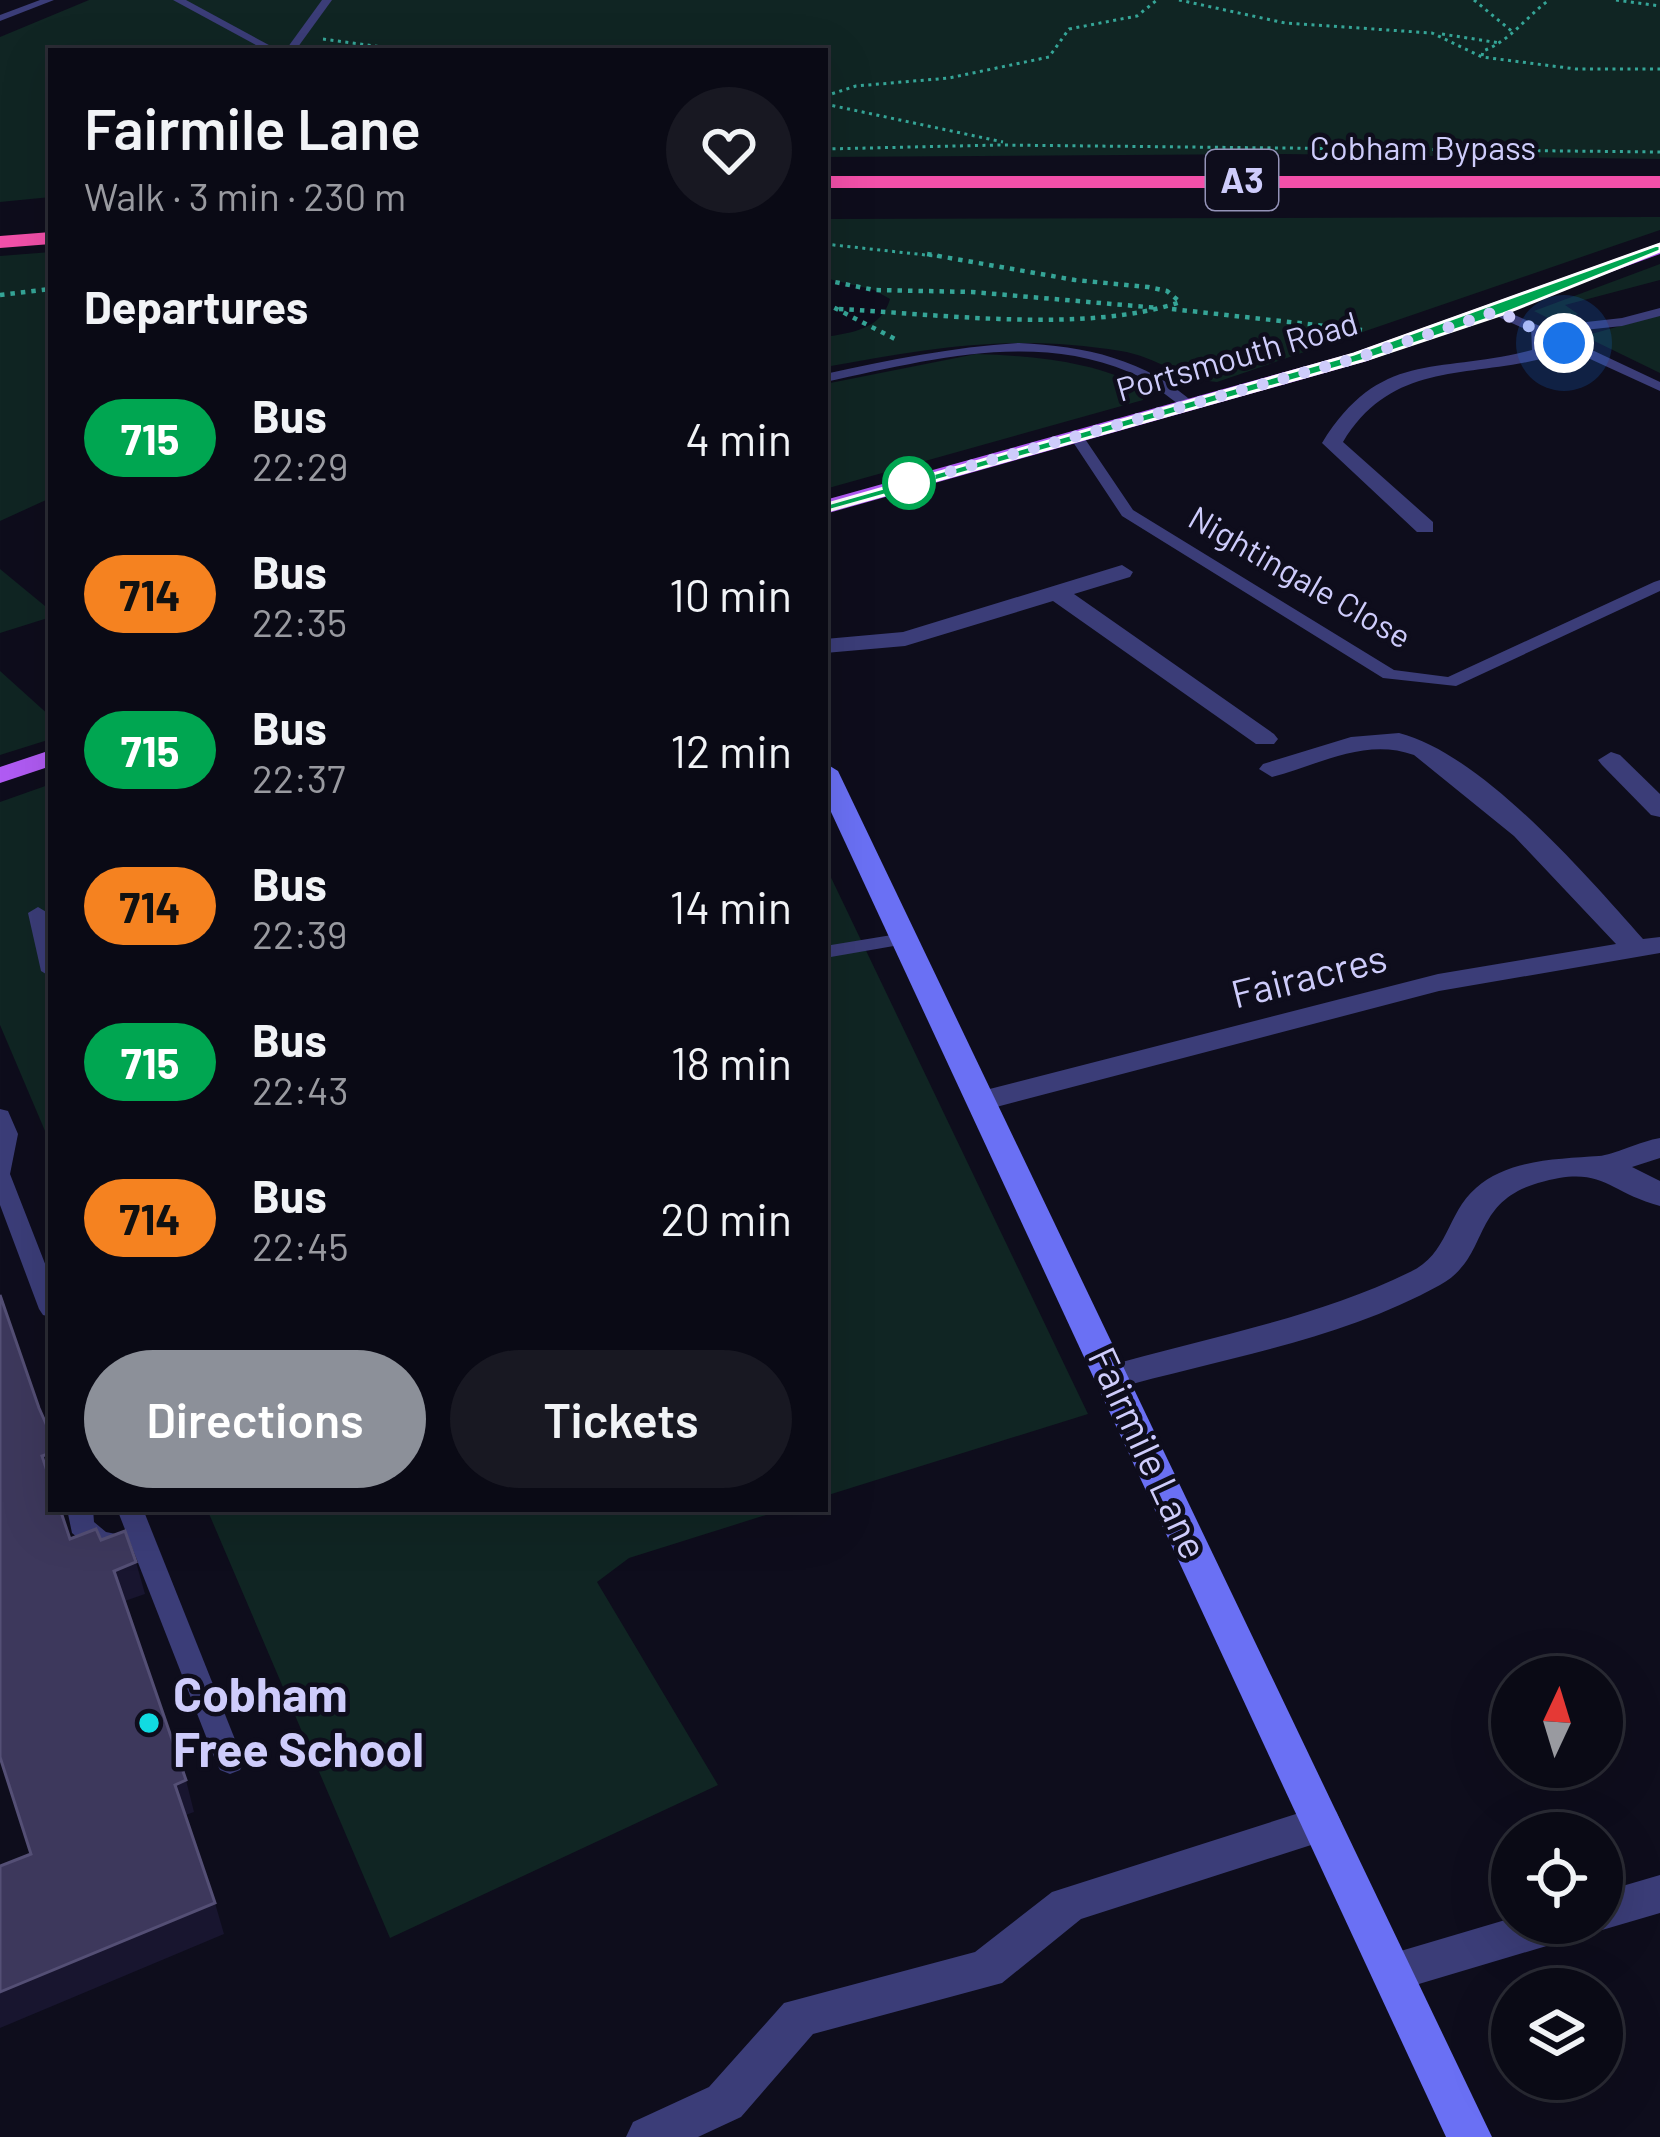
<!DOCTYPE html>
<meta charset="utf-8">
<style>
:root{--surface:#0a0a15;--page:#181822;--text:#f1f3f6;--muted:#999aa0;--line:#2a2b34;--accent:#8c9099}
body{margin:0;font-family:Barlow,sans-serif;background:var(--page);color:var(--text);height:100vh;display:flex;flex-direction:column;font-size:45px;white-space:nowrap}
*{box-sizing:border-box;margin:0}
p{font-size:39px;color:var(--muted)}
.icon{flex:none;width:66px;height:66px;fill:none;stroke:currentColor;stroke-width:2;stroke-linecap:round;stroke-linejoin:round}
.map{position:relative;flex:1;overflow:hidden}
.side{position:absolute;left:48px;top:48px;width:780px;height:1464px;display:flex;flex-direction:column;background:var(--surface);border-radius:0px;box-shadow:0 12px 48px #0002,0 0 0 3px var(--line)}
.side>*{flex:none}
.badge{padding:0 24px;border-radius:39px;font-size:42px;line-height:78px}
.needle{width:78px;rotate:4deg}
.controls{position:absolute;left:1491px;top:1656px;display:grid;gap:24px}
.controls a{display:grid;place-items:center;width:132px;height:132px;border-radius:50%;background:var(--surface);box-shadow:0 12px 48px #0002,0 0 0 3px var(--line);font-size:60px}
.you{position:absolute;width:60px;height:60px;margin:-30px;border:9px solid #fff;border-radius:50%;background:#1a73e8;box-shadow:0 0 0 18px #1a73e833}
.map>.badge{position:absolute;translate:-50% -50%;box-shadow:0 0 0 6px #fff}
h2{padding:0 36px;font-size:45px;line-height:108px}
.round{display:grid;place-items:center;flex:none;width:126px;height:126px;border-radius:63px;background:var(--page)}
.overview{display:flex;align-items:center;justify-content:space-between;height:204px;padding:0 36px}
h1{font-size:57px;font-weight:600;line-height:90px}
.cta{display:flex;gap:24px;margin-top:auto;padding:24px 36px}
.cta a{flex:1;height:138px;border-radius:72px;background:var(--accent);color:#fff;font-size:48px;font-weight:600;line-height:138px;text-align:center}
.cta a+a{background:var(--page);color:var(--text)}
ul{padding:0;list-style:none}
li{display:flex;align-items:center;gap:36px;height:156px;padding:0 36px}
li div{flex:1}
li b{display:block;font-size:45px}
li em{font-style:normal}
li .badge{min-width:132px;font-weight:700;text-align:center}
.map>svg:first-child{display:block}
</style>
<div class="map">
<svg width="1660" height="2137" viewBox="0 0 1660 2137">
<rect width="100%" height="100%" fill="#0e0d1c"/>
<g fill="#102523">
<path d="M 89,0 L 1660,0 L 1660,159 L 1283,154 L 825,157 L 825,51 L 51,51 L 51,197 L 0,202 L 0,37 Z"/>
<path d="M 1660,217 L 1660,230 L 1217,382 C 1181,379 1157,357 1121,351 C 1012,333 932,348 825,367 L 825,337 C 851,333 882,329 890,299 L 874,290 L 825,278 L 825,219 Z"/>
<path d="M 51,252 L 51,503 L 46,500 L 0,521 L 0,256 Z"/>
<path d="M 1660,264 L 1660,280 L 1565,305 L 1578,314 L 1560,324 L 1534,311 Z"/>
<path d="M 1660,315 L 1660,373 L 1584,336 Z"/>
<path d="M 976,354 C 1036,356 1091,361 1146,388 L 1143,400 L 825,489 L 825,384 Z"/>
<path d="M 0,569 L 51,611 L 51,617 L 0,633 Z"/>
<path d="M 0,671 L 51,717 L 51,739 L 0,755 Z"/>
<path d="M 51,784 L 51,1145 L 0,1025 L 0,802 Z"/>
<path d="M 825,865 L 1088,1414 L 825,1496 Z"/>
<path d="M 207,1509 L 785,1509 L 629,1558 L 597,1582 L 718,1785 L 390,1938 Z"/>
</g>
<g fill="none" stroke-linecap="round" stroke-linejoin="round">
<g stroke="#35a597" stroke-width="3" stroke-dasharray="3 4.5" stroke-linecap="butt">
<path d="M 1179,0 L 1285,23 L 1432,33 L 1482,57 L 1576,69 L 1660,69"/>
<path d="M 1474,0 L 1514,33"/>
<path d="M 1616,0 L 1660,6"/>
<path d="M 1442,34 L 1500,43"/>
<path d="M 323,39 L 411,51"/>
<path d="M 1482,56 L 1483,51 C 1510,41 1526,17 1549,0"/>
<path d="M 825,96 L 856,86 L 949,78 L 1049,57 L 1069,29 L 1137,16 L 1157,0"/>
<path d="M 825,104 L 1003,142"/>
<path d="M 825,149 L 999,145 L 1660,152"/>
<path d="M 825,244 L 944,257"/>
</g>
<g stroke="#35a597" stroke-width="4.5" stroke-dasharray="4.5 6" stroke-linecap="butt">
<path d="M 825,280 L 874,290 L 972,292 L 1159,308"/>
<path d="M 0,295 L 51,289"/>
<path d="M 825,303 L 895,339"/>
<path d="M 839,309 C 938,314 1087,334 1180,302 L 1167,291 L 1148,287 L 1075,280 L 927,254"/>
<path d="M 1172,309 L 1362,330"/>
</g>
<g fill="#3b3d78" fill-rule="evenodd">
<path d="M 40,0 L 54,0 L 0,21 L 0,15 Z"/>
<path d="M 173,0 L 186,0 L 280,51 L 267,51 Z"/>
<path d="M 322,0 L 332,0 L 295,51 L 285,51 Z"/>
<path d="M 1497,307 L 1542,327 L 1622,318 L 1660,308 L 1660,316 L 1622,326 L 1556,333 L 1660,382 L 1660,391 L 1492,314 L 1490,311 Z"/>
<path d="M 1019,343 C 1085,346 1146,359 1196,405 L 1184,408 C 1166,396 1150,380 1129,372 C 1031,331 925,361 825,382 L 825,374 C 890,360 953,347 1019,343 Z"/>
<path d="M 1076,432 L 1081,433 L 1133,510 L 1394,670 L 1448,677 L 1654,582 L 1660,580 L 1660,591 L 1456,686 L 1383,678 L 1122,516 L 1069,436 Z"/>
<path d="M 38,907 L 48,913 L 51,977 L 41,971 L 28,913 Z"/>
<path d="M 904,933 L 911,935 L 914,939 L 911,943 L 825,958 L 825,946 Z"/>
<path d="M 0,1109 L 8,1111 L 18,1134 L 10,1174 L 51,1279 L 51,1317 L 43,1315 L 39,1309 L 0,1205 Z"/>
<path d="M 67,1509 L 93,1509 L 94,1522 L 106,1532 L 121,1535 L 125,1542 L 121,1549 C 99,1556 88,1546 72,1533 Z"/>
<path d="M 117,1509 L 143,1509 L 244,1762 L 240,1770 L 230,1774 L 220,1770 L 216,1762 Z"/>
</g>
<g fill="#3b3d78" fill-rule="evenodd">
<path d="M 1531,327 L 1548,331 L 1549,357 C 1467,379 1393,360 1343,442 L 1433,522 L 1433,532 L 1417,532 L 1322,443 C 1381,348 1438,375 1532,350 Z"/>
<path d="M 1122,565 L 1133,572 L 1130,577 L 1074,594 L 1274,734 L 1278,739 L 1274,744 L 1256,744 L 1053,601 L 905,646 L 825,653 L 825,639 L 903,632 Z"/>
<path d="M 1399,733 C 1482,754 1586,875 1643,939 L 1660,937 L 1660,953 L 1439,991 L 981,1111 L 970,1108 L 966,1101 L 970,1094 L 1438,974 L 1616,944 L 1514,836 L 1414,755 C 1365,737 1319,765 1272,777 L 1259,769 L 1263,764 L 1351,737 Z"/>
<path d="M 1611,752 L 1620,755 L 1660,794 L 1660,817 L 1651,815 L 1602,765 L 1598,760 Z"/>
<path d="M 1660,1138 L 1660,1158 L 1632,1167 L 1660,1181 L 1660,1206 C 1605,1191 1603,1164 1538,1183 C 1469,1203 1491,1257 1440,1285 C 1341,1340 1221,1359 1114,1389 L 1102,1386 L 1097,1377 L 1102,1368 C 1205,1337 1312,1320 1410,1272 C 1449,1254 1446,1214 1476,1188 C 1508,1159 1559,1159 1599,1156 C 1613,1155 1641,1141 1660,1138 Z"/>
<path d="M 1321,1806 L 1336,1811 L 1342,1824 L 1336,1837 L 1081,1919 L 1002,1983 L 813,2034 L 741,2117 L 698,2137 L 626,2137 L 633,2122 L 709,2087 L 784,2003 L 975,1952 L 1052,1892 Z"/>
<path d="M 1660,1875 L 1660,1913 L 1602,1930 L 1587,1924 L 1602,1923 L 1602,1892 Z"/>
<path d="M 1512,1918 L 1512,1923 L 1581,1923 L 1575,1936 L 1560,1942 L 1392,1992 L 1377,1986 L 1370,1972 L 1377,1958 Z"/>
</g>
<path fill="#6a70f4" fill-rule="evenodd" d="M 825,763 L 838,771 L 1492,2137 L 1446,2137 L 825,799 Z"/>
<g fill="#b05bf3" fill-rule="evenodd">
<path d="M 1660,243 L 1660,254 L 1367,361 L 825,514 L 825,500 L 1353,353 Z"/>
<path d="M 51,750 L 51,766 L 0,783 L 0,767 Z"/>
</g>
<g fill="#f250a9" fill-rule="evenodd">
<rect x="825" y="176" width="835" height="12"/>
<path d="M 51,232 L 51,244 L 0,248 L 0,236 Z"/>
</g>
</g>
<g fill="#18152f">
<path d="M 51,1453 L 51,1488 L 42,1456 Z"/>
<path d="M 136,1562 L 145,1594 L 122,1602 L 114,1571 Z"/>
<path d="M 186,1780 L 194,1812 L 183,1816 L 175,1785 Z"/>
<path d="M 215,1903 L 224,1934 L 0,2028 L 0,1992 Z"/>
</g>
<path fill="#3d385c" stroke="#544f75" stroke-width="3" d="M 0,1295 L 39,1408 L 51,1435 L 51,1453 L 42,1456 L 51,1483 L 51,1509 L 60,1509 L 70,1539 L 96,1529 L 101,1540 L 125,1531 L 136,1562 L 114,1571 L 186,1780 L 175,1785 L 215,1903 L 0,1992 L 0,1866 L 31,1854 L 0,1757 Z"/>
<path fill="#00a651" stroke="#fff" stroke-width="3" d="M 1660,244 L 1660,251 L 1503,314 L 1365,360 L 831,510 L 817,507 L 1354,354 Z"/>
<g fill="none" stroke-linecap="round" stroke-linejoin="round">
<path stroke="#ceccfb" stroke-width="12" stroke-dasharray="0 21.6" d="M 909,483 L 1360,357 L 1497,311 L 1564,343"/>
</g>
<circle fill="#fff" stroke="#00a651" stroke-width="6" cx="909" cy="483" r="24"/>
<circle fill="#11dbe2" stroke="#0e0d1c" stroke-width="4.5" cx="149" cy="1723" r="12"/>
<g text-anchor="middle" stroke-width="9" stroke-linejoin="round" paint-order="stroke">
<g font-size="33" fill="#ceccfb" stroke="#0e0d1c">
<text x="1423" y="160">Cobham Bypass</text>
<text transform="translate(1237 356) rotate(-16)" y="12">Portsmouth Road</text>
<text transform="translate(1300 577) rotate(30)" y="12">Nightingale Close</text>
</g>
<rect fill="#0e0d1c" stroke="#9493b8" stroke-width="3" x="1206" y="150" width="72" height="60" rx="9"/>
<g font-size="36" font-weight="bold" fill="#ceccfb">
<text x="1242" y="193">A3</text>
</g>
<g font-size="39" fill="#ceccfb" stroke="#0e0d1c">
<text transform="translate(1309 976) rotate(-14)" y="14">Fairacres</text>
<text transform="translate(1148 1453) rotate(65)" y="14">Fairmile Lane</text>
</g>
<g font-size="48" font-weight="bold" fill="#ceccfb" stroke="#0e0d1c" text-anchor="start">
<text x="173" y="1712">Cobham<tspan x="173" dy="55">Free School</tspan></text>
</g>
</g>
</svg>
<div class="controls">
<a><svg class="needle" viewBox="-14 -14 28 28"><path d="M0-13l5 13h-10z" fill="#e53935"/><path d="M0 13l5-13h-10z" fill="#999aa0"/></svg></a>
<a><svg class="icon" aria-label="locate" viewBox="0 0 24 24"><circle cx="12" cy="12" r="6"/><path d="M12 2v4M12 18v4M2 12h4M18 12h4"/></svg></a>
<a><svg class="icon" aria-label="layers" viewBox="0 0 24 24"><path d="M12 4l9 5-9 5-9-5zM3 14l9 5 9-5"/></svg></a>
</div>
<div class="you" style="left:1564px;top:343px"></div>
<section class="side">
<div class="overview"><div><h1>Fairmile Lane</h1><p>Walk · 3 min · 230 m</p></div><a class="round"><svg class="icon" aria-label="heart" viewBox="0 0 24 24"><path d="M12 20l-8-8c-3-5 5-10 8-4 3-6 11-1 8 4z"/></svg></a></div>
<h2>Departures</h2>
<ul>
<li><span class="badge" style="background:#00a651;color:#fff">715</span><div><b>Bus</b><p>22:29</p></div><em>4 min</em></li>
<li><span class="badge" style="background:#f58220;color:#111">714</span><div><b>Bus</b><p>22:35</p></div><em>10 min</em></li>
<li><span class="badge" style="background:#00a651;color:#fff">715</span><div><b>Bus</b><p>22:37</p></div><em>12 min</em></li>
<li><span class="badge" style="background:#f58220;color:#111">714</span><div><b>Bus</b><p>22:39</p></div><em>14 min</em></li>
<li><span class="badge" style="background:#00a651;color:#fff">715</span><div><b>Bus</b><p>22:43</p></div><em>18 min</em></li>
<li><span class="badge" style="background:#f58220;color:#111">714</span><div><b>Bus</b><p>22:45</p></div><em>20 min</em></li>
</ul>
<div class="cta"><a>Directions</a><a>Tickets</a></div>
</section>
</div>
